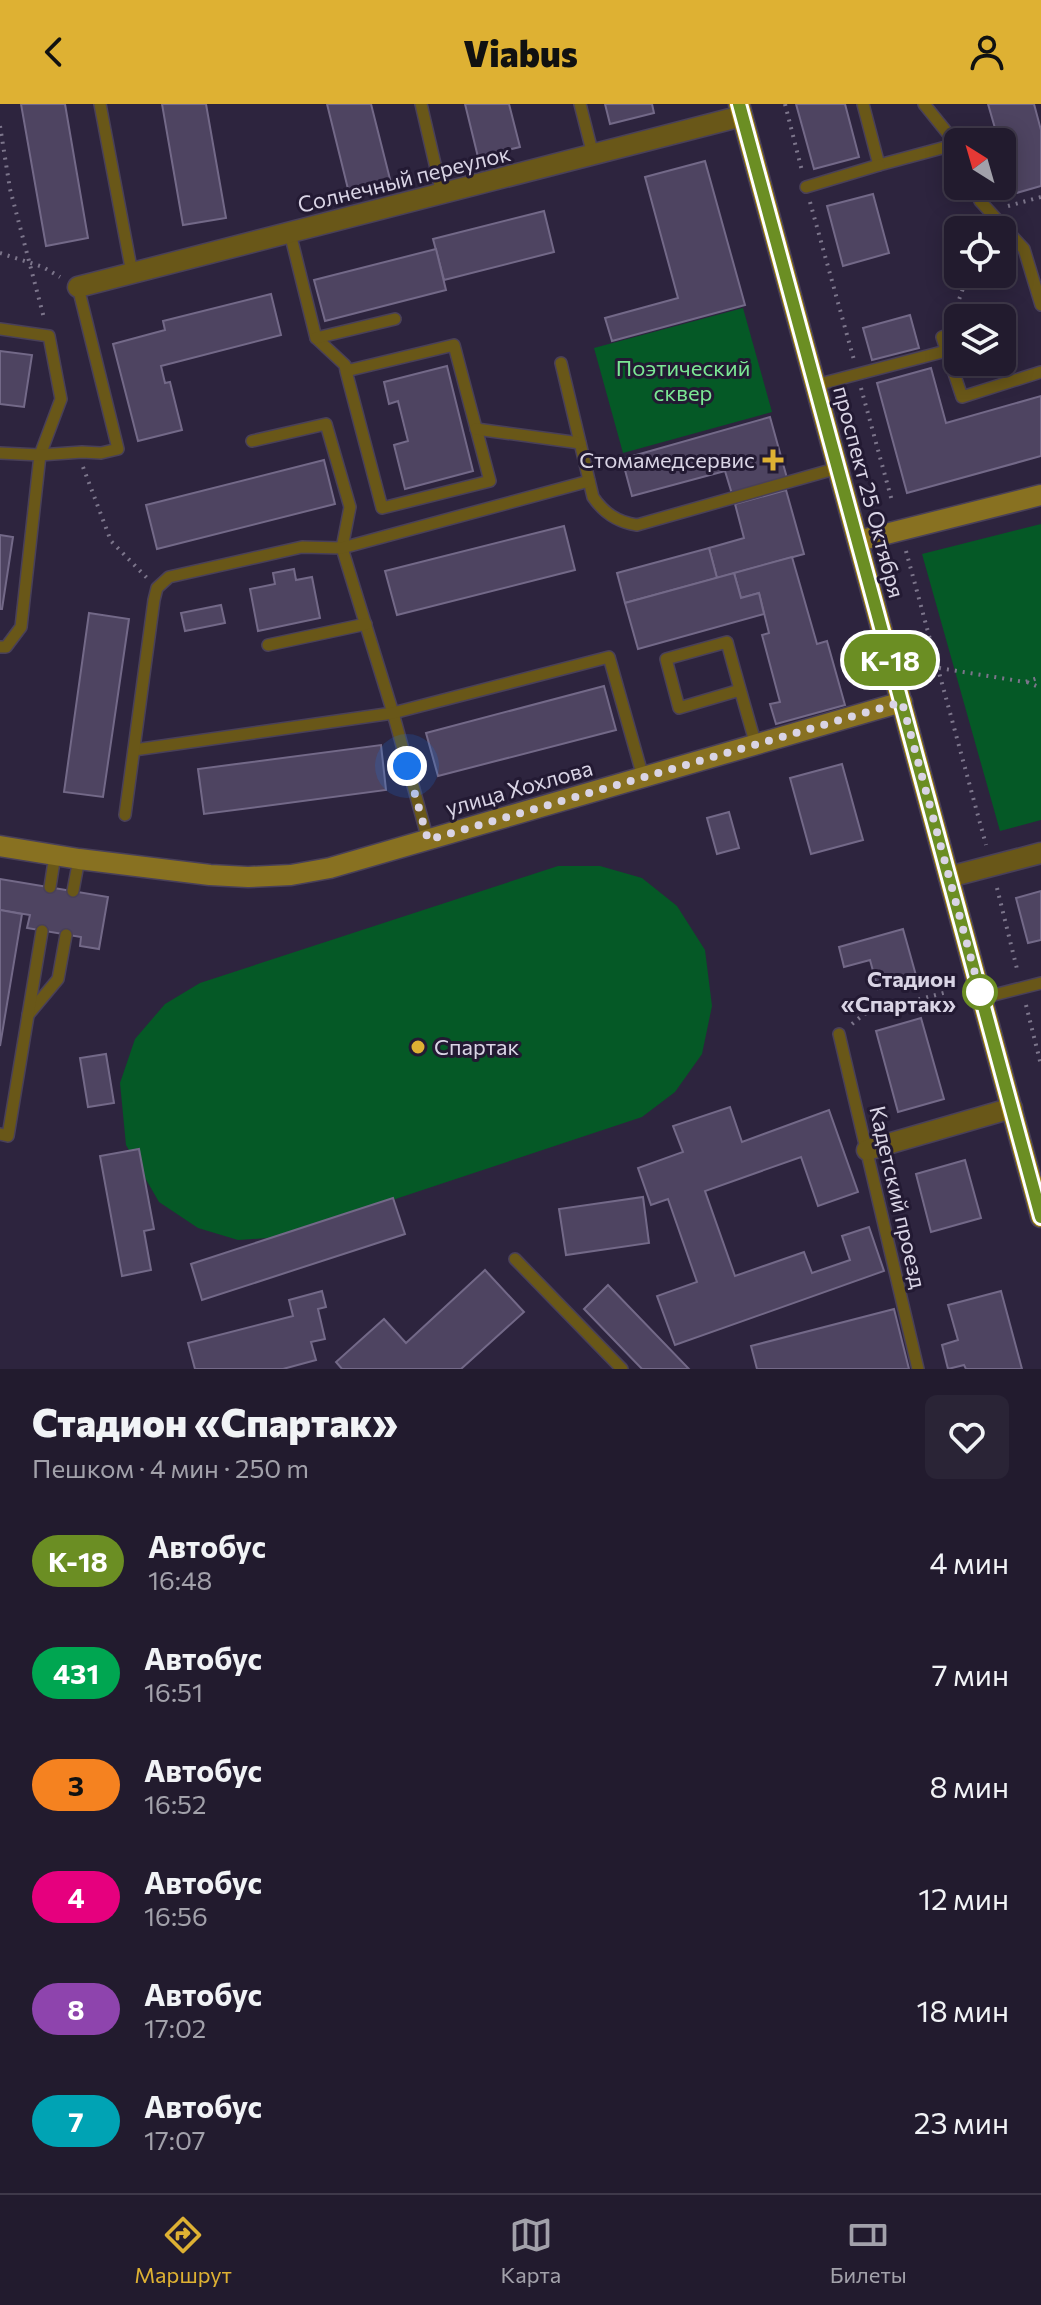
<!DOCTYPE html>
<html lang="ru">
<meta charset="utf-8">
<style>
:root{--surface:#221b2e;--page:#2a2436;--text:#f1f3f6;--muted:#a2a1aa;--line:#3f394a;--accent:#deb133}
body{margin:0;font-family:Commissioner,sans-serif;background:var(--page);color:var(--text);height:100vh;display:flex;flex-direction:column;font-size:30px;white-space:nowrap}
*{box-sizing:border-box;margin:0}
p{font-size:26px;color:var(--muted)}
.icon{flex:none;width:44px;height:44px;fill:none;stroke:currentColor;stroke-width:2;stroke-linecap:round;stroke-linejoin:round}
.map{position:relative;height:1265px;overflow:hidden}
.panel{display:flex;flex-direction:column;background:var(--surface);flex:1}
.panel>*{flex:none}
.badge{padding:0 16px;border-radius:26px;font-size:28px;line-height:52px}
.needle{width:52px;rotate:323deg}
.tools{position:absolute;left:944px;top:24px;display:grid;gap:16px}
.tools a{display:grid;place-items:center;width:72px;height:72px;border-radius:12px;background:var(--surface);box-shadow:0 4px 20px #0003,0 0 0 2px var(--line);font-size:40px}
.you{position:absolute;width:40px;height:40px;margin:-20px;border:6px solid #fff;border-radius:50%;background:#1a73e8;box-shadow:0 0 0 12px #1a73e833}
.map>.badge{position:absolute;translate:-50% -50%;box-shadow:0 0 0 4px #fff}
.round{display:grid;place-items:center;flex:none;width:84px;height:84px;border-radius:12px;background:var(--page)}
.headline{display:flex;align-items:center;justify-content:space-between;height:136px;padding:0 32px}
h1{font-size:38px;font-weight:800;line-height:60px}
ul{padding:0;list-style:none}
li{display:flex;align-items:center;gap:24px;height:112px;padding:0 32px}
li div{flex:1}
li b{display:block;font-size:30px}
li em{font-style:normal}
li .badge{min-width:88px;font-weight:700;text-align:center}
header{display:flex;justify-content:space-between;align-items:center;height:104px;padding:0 32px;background:var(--accent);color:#111;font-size:36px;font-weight:800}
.tabs{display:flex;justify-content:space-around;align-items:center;height:112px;border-top:2px solid var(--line);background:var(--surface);font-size:22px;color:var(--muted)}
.tabs a{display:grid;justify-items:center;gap:4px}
.tabs .active{color:var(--accent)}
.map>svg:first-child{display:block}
</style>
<header><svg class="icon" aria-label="back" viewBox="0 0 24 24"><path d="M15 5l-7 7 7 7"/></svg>Viabus<svg class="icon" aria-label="person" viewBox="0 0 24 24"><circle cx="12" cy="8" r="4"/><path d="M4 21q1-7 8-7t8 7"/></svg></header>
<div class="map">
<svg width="1041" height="1265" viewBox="0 0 1041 1265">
<rect width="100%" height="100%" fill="#2d243e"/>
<g fill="#055926">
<path d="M 743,204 L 772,308 L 623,349 L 594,244 Z"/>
<path d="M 1041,420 L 1041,716 L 1000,727 L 922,450 Z"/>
<path d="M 558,762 L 600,762 L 642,774 L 677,802 L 705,846 L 712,902 L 702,950 L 675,988 L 642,1013 L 281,1133 L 238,1136 L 198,1124 L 159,1098 L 126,1041 L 120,979 L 135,935 L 165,900 L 200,879 Z"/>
</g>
<g fill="#4e4461" stroke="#736988" stroke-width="2">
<path d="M 21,0 L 65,0 L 88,134 L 46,142 Z"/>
<path d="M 162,0 L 206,0 L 226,114 L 183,121 Z"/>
<path d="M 327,0 L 371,0 L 391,79 L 349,89 Z"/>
<path d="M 465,0 L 509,0 L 520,43 L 478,53 Z"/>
<path d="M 605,0 L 652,0 L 654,9 L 610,20 Z"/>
<path d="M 796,0 L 845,0 L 859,53 L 814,65 Z"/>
<path d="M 988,0 L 1034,0 L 1041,26 L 1041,82 L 1013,90 L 1002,50 L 1002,38 L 999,38 Z"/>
<path d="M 705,57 L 745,201 L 612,237 L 605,214 L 678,194 L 645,73 Z"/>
<path d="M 873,90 L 889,149 L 843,162 L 827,102 Z"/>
<path d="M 544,107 L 554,148 L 444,176 L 433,135 Z"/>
<path d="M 436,145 L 446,186 L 325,217 L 314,176 Z"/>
<path d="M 271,190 L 281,231 L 161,262 L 165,279 L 170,278 L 182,326 L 138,337 L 113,240 L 165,226 L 163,217 Z"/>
<path d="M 910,211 L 919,244 L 872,256 L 863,224 Z"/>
<path d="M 0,247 L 32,251 L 24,303 L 0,300 Z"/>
<path d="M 447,262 L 473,367 L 405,385 L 394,341 L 408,337 L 398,297 L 389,300 L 384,278 Z"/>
<path d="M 931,264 L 946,319 L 1041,292 L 1041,352 L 907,389 L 877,279 Z"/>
<path d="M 770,313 L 787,374 L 732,390 L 725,367 L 632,392 L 622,355 Z"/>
<path d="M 324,356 L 335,400 L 157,445 L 146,401 Z"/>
<path d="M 786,386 L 804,450 L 717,474 L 709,444 L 744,434 L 735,400 Z"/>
<path d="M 564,422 L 575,466 L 397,511 L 385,467 Z"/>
<path d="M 0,431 L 13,433 L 2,505 L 0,505 Z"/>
<path d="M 709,444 L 717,474 L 625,499 L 617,469 Z"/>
<path d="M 792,453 L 817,540 L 827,537 L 845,601 L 776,620 L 770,600 L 780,598 L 762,531 L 769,529 L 759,489 L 741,494 L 734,469 Z"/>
<path d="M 294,465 L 296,476 L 312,473 L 320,514 L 258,527 L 250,485 L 275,480 L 273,469 Z"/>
<path d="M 734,469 L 741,494 L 759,489 L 764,510 L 638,545 L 625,499 Z"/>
<path d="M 221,501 L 225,519 L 185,527 L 181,509 Z"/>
<path d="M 89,509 L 129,515 L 103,693 L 64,688 Z"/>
<path d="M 604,582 L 616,626 L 438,672 L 426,629 Z"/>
<path d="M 381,641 L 386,686 L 204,710 L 198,665 Z"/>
<path d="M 842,660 L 863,736 L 811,750 L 790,674 Z"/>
<path d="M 729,708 L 739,744 L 717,750 L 707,714 Z"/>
<path d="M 0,775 L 108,793 L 99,845 L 80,842 L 81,833 L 27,824 L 30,811 L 0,806 Z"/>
<path d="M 1041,787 L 1041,836 L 1028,839 L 1016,794 Z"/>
<path d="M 0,806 L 22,810 L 0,942 Z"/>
<path d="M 903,825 L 917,875 L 878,885 L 870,856 L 844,863 L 839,843 Z"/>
<path d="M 921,914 L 944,995 L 898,1008 L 876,927 Z"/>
<path d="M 106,950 L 114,999 L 88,1003 L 80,954 Z"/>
<path d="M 730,1003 L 742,1038 L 829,1006 L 858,1088 L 818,1102 L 801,1053 L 705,1087 L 735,1172 L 804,1148 L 812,1169 L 850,1156 L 842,1132 L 869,1123 L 884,1167 L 675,1241 L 657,1192 L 697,1178 L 668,1095 L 651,1101 L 638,1064 L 683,1048 L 673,1022 Z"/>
<path d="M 139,1045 L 154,1125 L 144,1127 L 151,1166 L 122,1172 L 100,1052 Z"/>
<path d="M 965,1056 L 981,1114 L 931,1128 L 916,1070 Z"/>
<path d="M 643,1093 L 649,1139 L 566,1151 L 559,1105 Z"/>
<path d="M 393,1094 L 405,1130 L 202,1196 L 191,1160 Z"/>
<path d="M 485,1166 L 524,1208 L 461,1265 L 342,1265 L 336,1258 L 384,1215 L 406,1239 Z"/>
<path d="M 608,1181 L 689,1265 L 642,1265 L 584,1205 Z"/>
<path d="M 322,1187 L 326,1203 L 318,1205 L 325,1235 L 311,1238 L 316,1256 L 283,1265 L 195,1265 L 188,1239 L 293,1212 L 289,1196 Z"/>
<path d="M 1001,1187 L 1022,1265 L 966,1265 L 964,1261 L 948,1265 L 942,1241 L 958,1236 L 948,1201 Z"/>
<path d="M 894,1205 L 909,1265 L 757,1265 L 751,1242 Z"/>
</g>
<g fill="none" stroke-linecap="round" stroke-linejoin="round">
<defs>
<g id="lane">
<path d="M 100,0 L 132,169"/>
<path d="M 421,0 L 442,90"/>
<path d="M 580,0 L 593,51"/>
<path d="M 863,0 L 879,61 L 957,40"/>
<path d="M 924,0 L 958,42"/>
<path d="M 975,82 L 980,97 L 1024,145 L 1041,201"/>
<path d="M 806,83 L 879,61"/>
<path d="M 290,129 L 316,234 L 345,261 L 346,267 L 382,404 L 490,377 L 454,241 L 346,267"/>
<path d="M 998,214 L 1002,213"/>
<path d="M 0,225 L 49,232 L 61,295 L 40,351 L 21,523 L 6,543 L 0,543"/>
<path d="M 958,227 L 942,233 L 962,293 L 1041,268"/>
<path d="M 316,234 L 395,215"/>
<path d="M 561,259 L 593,393 C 604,409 617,418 637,421 L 838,364"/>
<path d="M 816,281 L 946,247"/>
<path d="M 476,325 L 580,339"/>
<path d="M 252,337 L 326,320 L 350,403 L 342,444 L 393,609 L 428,736"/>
<path d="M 0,349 L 40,351 L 82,348 L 101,349 L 118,345 L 78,183"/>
<path d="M 268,541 L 366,520"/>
<path d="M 740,586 L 679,604 L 666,555 L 727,538 C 736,572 746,606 756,641"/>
<path d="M 134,646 L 393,609 L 609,553 L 643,673"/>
<path d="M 125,711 L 154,496 L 157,484 L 169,473 L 302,443 L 342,444 L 589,377"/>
<path d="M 50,783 L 55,751"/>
<path d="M 73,787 L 79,755"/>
<path d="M 982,894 L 1041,879"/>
<path d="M 28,911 L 58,875 L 66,831"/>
<path d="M 839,930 L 918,1265"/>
<path d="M 0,1030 L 8,1032 L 42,827"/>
<path d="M 515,1155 L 622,1265"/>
</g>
<g id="street">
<path d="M 78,183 L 742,12"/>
<path d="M 949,773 L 1041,749"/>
<path d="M 867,1046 L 1012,1004"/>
</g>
<g id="secondary">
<path d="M 858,437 L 1041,391"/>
<path d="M 0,742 L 79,755 L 210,771 L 248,773 L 291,771 L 330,764 L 902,598"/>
</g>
<path id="primary" d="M 739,0 L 1041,1113"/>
</defs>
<use href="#lane" stroke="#494059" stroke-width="14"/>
<use href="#street" stroke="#494059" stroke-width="23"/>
<use href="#secondary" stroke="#494059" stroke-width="23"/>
<use href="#primary" stroke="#494059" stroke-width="23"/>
<g stroke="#7c758b" stroke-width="4" stroke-dasharray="2 6" stroke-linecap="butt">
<path d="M 785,0 L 802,67"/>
<path d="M 0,22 L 10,85 L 44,214"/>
<path d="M 810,98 L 854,256"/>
<path d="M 1008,102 L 1041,93"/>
<path d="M 0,149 L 43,163 L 60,173"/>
<path d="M 954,210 L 968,170"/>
<path d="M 861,284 L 892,397"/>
<path d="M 83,363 L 111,437 L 147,474"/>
<path d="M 906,447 L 986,741"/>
<path d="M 939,564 L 1025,578 L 1041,573"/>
<path d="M 1027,578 L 1041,584"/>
<path d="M 997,784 L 1018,869"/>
<path d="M 1026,901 L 1041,961"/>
<path d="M 852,920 L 864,910 L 947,888"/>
</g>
<use href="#lane" stroke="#695718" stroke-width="11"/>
<use href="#street" stroke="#695718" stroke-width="20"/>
<use href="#secondary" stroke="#887121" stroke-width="20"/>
<use href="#primary" stroke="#a2840b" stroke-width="20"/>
</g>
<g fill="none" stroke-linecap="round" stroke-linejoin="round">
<defs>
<path id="line" d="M 739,0 L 1041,1113"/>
</defs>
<use href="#line" stroke="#fff" stroke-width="18"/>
<use href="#line" stroke="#6b8e23" stroke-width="12"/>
<path stroke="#d9d4e5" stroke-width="8" stroke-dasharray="0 14.4" d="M 407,662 L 428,736 L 902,598 L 980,888"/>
</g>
<g fill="#deb133" stroke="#231a33" stroke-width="3">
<path d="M769 344h8v8h8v8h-8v8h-8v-8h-8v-8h8z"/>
<circle cx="418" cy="943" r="8"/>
</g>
<circle fill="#fff" stroke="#6b8e23" stroke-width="4" cx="980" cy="888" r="16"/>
<g text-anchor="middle" stroke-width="6" stroke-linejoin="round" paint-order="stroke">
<g font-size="22" fill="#d9d4e5" stroke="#231a33">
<text transform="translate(404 75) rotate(-14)" y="8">Солнечный переулок</text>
<text transform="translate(869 388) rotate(75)" y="8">проспект 25 Октября</text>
<text transform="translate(519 684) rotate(-16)" y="8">улица Хохлова</text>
<text transform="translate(898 1093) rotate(77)" y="8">Кадетский проезд</text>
</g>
<g font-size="22" fill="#7be794" stroke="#231a33">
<text x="683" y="272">Поэтический<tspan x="683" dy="25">сквер</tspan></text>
</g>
<g font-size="22" fill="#d9d4e5" stroke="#231a33" text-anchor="end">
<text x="755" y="364">Стомамедсервис</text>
<text x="434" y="951" text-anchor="start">Спартак</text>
</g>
<g font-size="22" font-weight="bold" fill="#d9d4e5" stroke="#231a33" text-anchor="end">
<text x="956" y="883">Стадион<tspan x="956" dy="25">«Спартак»</tspan></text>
</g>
</g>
</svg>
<div class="tools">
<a><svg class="needle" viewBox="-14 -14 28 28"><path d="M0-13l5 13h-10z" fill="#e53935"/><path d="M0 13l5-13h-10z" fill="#a2a1aa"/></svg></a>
<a><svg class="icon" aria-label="locate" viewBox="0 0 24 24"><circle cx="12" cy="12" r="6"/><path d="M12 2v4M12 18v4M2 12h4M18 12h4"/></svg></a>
<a><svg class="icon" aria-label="layers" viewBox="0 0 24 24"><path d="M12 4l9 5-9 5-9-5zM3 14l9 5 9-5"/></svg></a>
</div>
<div class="you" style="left:407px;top:662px"></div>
<b class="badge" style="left:890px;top:556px;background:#6b8e23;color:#fff">К-18</b>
</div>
<section class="panel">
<div class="headline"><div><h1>Стадион «Спартак»</h1><p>Пешком · 4 мин · 250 m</p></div><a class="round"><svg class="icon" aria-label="heart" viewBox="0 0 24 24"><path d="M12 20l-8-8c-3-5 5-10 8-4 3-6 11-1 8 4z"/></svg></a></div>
<ul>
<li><span class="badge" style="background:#6b8e23;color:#fff">К-18</span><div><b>Автобус</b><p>16:48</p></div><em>4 мин</em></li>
<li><span class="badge" style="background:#00a651;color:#fff">431</span><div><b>Автобус</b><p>16:51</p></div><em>7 мин</em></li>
<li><span class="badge" style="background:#f58220;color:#111">3</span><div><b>Автобус</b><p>16:52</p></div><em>8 мин</em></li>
<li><span class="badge" style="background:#e6007e;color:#fff">4</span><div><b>Автобус</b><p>16:56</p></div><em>12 мин</em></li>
<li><span class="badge" style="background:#8e44ad;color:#fff">8</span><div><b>Автобус</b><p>17:02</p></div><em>18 мин</em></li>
<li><span class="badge" style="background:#00a3b4;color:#fff">7</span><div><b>Автобус</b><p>17:07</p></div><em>23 мин</em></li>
</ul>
</section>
<nav class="tabs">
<a class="active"><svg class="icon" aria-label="directions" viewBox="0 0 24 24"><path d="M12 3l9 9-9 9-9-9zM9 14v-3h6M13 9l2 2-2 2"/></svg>Маршрут</a>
<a><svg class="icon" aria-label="map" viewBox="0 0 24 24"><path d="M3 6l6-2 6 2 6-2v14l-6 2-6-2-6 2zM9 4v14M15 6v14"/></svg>Карта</a>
<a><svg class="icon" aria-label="tickets" viewBox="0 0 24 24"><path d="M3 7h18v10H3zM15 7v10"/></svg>Билеты</a>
</nav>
